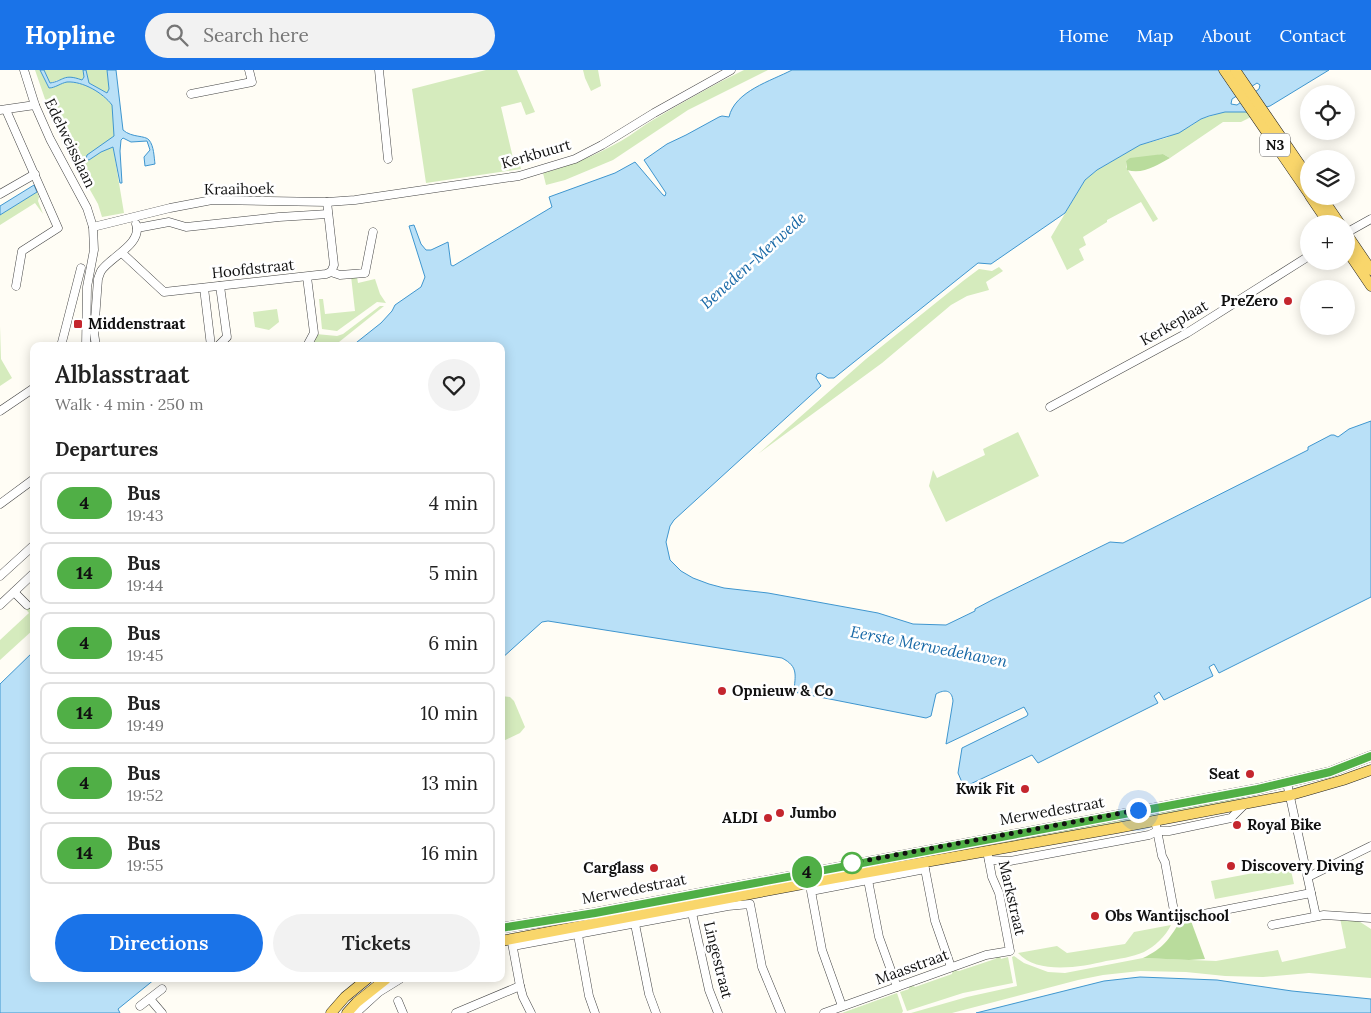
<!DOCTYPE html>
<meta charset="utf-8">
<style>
:root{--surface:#fff;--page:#f2f2f2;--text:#222;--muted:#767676;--line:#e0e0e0;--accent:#1a73e8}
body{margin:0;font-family:Lora,serif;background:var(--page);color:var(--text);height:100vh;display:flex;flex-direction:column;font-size:19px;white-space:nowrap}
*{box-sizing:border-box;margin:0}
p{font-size:16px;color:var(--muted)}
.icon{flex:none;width:28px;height:28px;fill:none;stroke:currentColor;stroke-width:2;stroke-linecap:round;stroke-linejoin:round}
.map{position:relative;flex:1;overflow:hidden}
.side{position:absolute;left:30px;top:272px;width:475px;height:640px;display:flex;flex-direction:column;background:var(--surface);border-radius:10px;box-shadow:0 2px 12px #0003}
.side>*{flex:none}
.badge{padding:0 10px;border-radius:16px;font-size:18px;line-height:32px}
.buttons{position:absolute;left:1300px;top:15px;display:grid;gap:10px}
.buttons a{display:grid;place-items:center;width:55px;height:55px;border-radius:50%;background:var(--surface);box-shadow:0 2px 12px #0003;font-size:25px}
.you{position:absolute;width:25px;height:25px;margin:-12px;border:4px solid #fff;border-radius:50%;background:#1a73e8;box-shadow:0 0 0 8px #1a73e833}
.map>.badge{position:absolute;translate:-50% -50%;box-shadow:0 0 0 2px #fff}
h2{padding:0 25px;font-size:19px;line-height:45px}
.round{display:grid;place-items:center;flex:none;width:52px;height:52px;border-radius:26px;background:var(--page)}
.overview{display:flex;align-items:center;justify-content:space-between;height:85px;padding:0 25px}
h1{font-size:24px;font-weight:600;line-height:38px}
.cta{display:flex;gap:10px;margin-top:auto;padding:10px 25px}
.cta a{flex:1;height:58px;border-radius:30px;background:var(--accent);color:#fff;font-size:20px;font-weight:600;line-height:58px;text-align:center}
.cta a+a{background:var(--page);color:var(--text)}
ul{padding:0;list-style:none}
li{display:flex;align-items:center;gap:15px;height:62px;margin:0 10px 8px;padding:0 15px;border:2px solid var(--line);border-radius:10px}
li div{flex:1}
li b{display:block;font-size:19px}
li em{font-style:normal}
li .badge{min-width:55px;font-weight:700;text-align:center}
header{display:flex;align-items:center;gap:30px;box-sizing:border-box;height:70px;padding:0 25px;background:var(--accent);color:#fff}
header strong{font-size:24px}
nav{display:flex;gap:28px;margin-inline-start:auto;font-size:18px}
.search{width:350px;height:45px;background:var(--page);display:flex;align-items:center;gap:12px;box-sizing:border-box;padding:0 18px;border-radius:28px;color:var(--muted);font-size:19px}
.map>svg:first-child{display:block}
</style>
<header>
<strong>Hopline</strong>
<div class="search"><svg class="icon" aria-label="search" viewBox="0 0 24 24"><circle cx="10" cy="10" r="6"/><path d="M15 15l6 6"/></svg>Search here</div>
<nav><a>Home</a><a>Map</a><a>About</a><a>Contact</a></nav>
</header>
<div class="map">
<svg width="1371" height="943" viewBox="0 0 1371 943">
<rect width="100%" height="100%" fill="#fffdf5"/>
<g fill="#d5ebbd">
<path d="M 35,0 L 40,0 L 49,18 C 55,18 61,13 67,12 C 83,11 103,23 112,35 L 115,66 L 86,87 L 89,90 L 101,82 L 113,77 L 124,143 L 102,147 L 98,134 L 55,58 Z"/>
<path d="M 44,0 L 83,0 L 84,7 L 81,10 L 58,10 L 50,13 Z"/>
<path d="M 86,0 L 107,0 L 109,19 L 107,23 L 89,13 Z"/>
<path d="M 486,0 L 517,0 L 535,42 L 526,45 L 521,32 L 501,37 L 513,88 L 518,88 L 521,99 L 426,113 L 412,19 Z"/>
<path d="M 583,0 L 598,0 L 601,16 L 591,21 L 585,8 Z"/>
<path d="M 744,0 L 768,0 L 688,40 L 613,90 L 565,110 L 546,115 L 543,103 C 570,96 596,85 621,71 C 632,65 642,56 653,50 C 683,32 713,15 744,0 Z"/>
<path d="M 1238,41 L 1248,42 L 1251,47 L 1241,52 L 1223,52 L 1170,88 L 1163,84 L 1126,91 L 1126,97 L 1158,149 L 1153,152 L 1141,132 L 1107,150 L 1107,152 L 1083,167 L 1086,175 L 1079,179 L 1084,190 L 1067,200 L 1051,167 L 1085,110 L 1097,100 L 1140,75 L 1166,68 L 1191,56 L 1201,49 L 1224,42 Z"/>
<path d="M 37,122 L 39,127 L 38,131 L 43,144 L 35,133 L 0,155 L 0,145 Z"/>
<path d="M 999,197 L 1003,201 L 986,212 L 989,220 L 967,226 L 951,235 L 882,293 L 758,384 L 866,289 L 963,211 L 979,199 L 992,201 Z"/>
<path d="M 351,206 L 357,207 L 358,213 L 375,209 L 380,224 L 386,233 L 377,232 L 337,261 L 322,259 L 319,229 L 323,229 L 325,244 L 355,241 Z"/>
<path d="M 380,236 L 384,236 L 334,276 L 319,276 L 314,273 L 316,264 L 337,266 L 343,264 Z"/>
<path d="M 277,239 L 279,252 L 269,260 L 255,257 L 253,242 Z"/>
<path d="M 0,256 L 1,289 L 12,308 L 0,316 Z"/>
<path d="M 1018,362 L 1039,406 L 946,452 L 929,416 L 933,400 L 937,408 L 985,385 L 983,379 Z"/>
<path d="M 29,531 L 34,536 L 34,559 L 0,590 L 0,570 L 29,543 L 23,536 Z"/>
<path d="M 501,626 L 510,627 L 514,631 L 525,657 L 520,663 L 501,672 Z"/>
<path d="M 1243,724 L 1244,729 L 953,783 L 947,781 Z"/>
<path d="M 1290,796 L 1294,814 L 1215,829 L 1211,811 Z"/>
<path d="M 1340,848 L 1357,850 L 1371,859 L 1371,908 L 1309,903 L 1263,907 L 1225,906 L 1186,902 L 1140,901 L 1103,905 L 1078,910 L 952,943 L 911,943 L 967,927 L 1017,916 L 1012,887 L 1014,886 L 1024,893 L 1048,902 L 1065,903 L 1143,888 L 1216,891 L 1278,880 L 1282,892 L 1346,878 Z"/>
<path d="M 1171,855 C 1166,866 1154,877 1144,882 C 1132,887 1119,889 1106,891 C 1081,897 1038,905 1018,883 L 1057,876 L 1067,883 L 1125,874 L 1134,862 Z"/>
<path d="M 998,886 L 1000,886 L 1001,889 L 1008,887 L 1013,913 L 963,923 L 907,941 L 900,922 L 909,919 L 909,916 L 911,915 L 915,917 L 952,904 L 953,900 L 959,901 L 995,889 Z"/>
<path d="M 897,923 L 903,941 L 902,943 L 842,943 Z"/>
</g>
<g fill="#b9dc9c">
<path d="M 1163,84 L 1170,88 C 1157,95 1143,105 1127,100 L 1126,91 L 1130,88 Z"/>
<path d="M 1191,851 L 1205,889 L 1189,890 L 1143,888 C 1164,878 1168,870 1180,852 Z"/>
</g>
<g fill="#b9e0f7" stroke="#3f96cf" fill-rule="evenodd">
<path d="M 40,0 L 44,0 L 50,13 C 64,11 63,3 82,10 L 84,7 L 83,0 L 86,0 L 89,13 L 107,23 L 109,19 L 107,0 L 116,0 L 123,60 C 132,68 145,65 149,70 C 154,76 154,87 155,94 L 145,96 L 144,87 L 150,80 L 147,71 L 131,72 L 123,68 L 121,70 L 120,81 L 122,113 L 120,113 L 113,77 L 101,82 L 89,90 L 86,89 L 87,85 L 114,66 L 112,35 C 103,23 83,11 67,12 C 61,13 55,18 49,18 Z"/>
<path d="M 792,0 L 1329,0 L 1270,36 L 1248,42 L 1225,42 L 1209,46 L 1201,49 L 1179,63 L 1140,75 L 1097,100 L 1085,110 L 1065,143 L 991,194 L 978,193 L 834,308 L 828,308 L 820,303 L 817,304 L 816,308 L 821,316 L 674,450 L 670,456 L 666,472 L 670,490 L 681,501 L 693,508 L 709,514 L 724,518 L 768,523 L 878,543 L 913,554 L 946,555 L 975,541 L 975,539 L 992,530 L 1110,472 L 1123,473 L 1308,380 L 1308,377 L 1331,365 L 1334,365 L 1338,367 L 1349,359 L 1371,351 L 1371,527 L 1219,603 L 1214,594 L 1209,597 L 1213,606 L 1164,630 L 1159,622 L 1154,626 L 1158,633 L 1038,693 L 1032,685 L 964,717 L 958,703 L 962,678 L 1027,646 L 1028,644 L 1024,637 L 946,674 L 953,631 C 952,620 945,619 936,624 L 931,646 L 926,648 L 794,622 C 795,605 799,597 782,588 L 548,551 L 542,552 L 501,589 L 501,276 L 352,276 L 381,253 L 392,241 L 395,235 L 421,217 L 425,207 L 409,156 L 414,155 L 421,174 L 426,180 L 431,180 L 448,172 L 451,195 L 453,196 L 552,137 L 549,127 L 615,103 L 635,92 L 663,125 L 665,126 L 666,123 L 644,90 L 667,74 L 686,65 L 719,47 L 722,46 L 729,47 C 735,21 771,11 792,0 ZM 1257,13 L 1260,15 L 1259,19 L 1237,35 L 1231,34 L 1232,29 Z"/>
<path d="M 34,115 L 37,122 L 0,145 L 0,136 Z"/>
<path d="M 34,581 L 34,909 L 155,909 L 118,939 L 120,943 L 0,943 L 0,614 Z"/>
<path d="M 1140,907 L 1217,910 L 1292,921 L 1371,929 L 1371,943 L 976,943 L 1104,911 Z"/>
</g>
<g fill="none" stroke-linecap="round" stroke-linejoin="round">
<defs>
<g id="minor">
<path d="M 24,0 L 35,35 L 50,69 L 87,138 L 93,157 L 94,180 L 87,217 L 86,276"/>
<path d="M 379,0 L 388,89"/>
<path d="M 191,24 L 252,12 L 249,0"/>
<path d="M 0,40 L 35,35"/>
<path d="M 6,40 L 58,158 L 22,181 L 16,216"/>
<path d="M 0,124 L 35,104"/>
<path d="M 93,157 L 170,138 L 212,130 L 327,132 L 355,130 L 519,106 L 575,89 L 602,75 L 654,43 L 731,0"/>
<path d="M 137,158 L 169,152 L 186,157 L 279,147 L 328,144"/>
<path d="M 1346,163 L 1371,149"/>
<path d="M 122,183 L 164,222 L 326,204 L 331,202 L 334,195 L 327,132"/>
<path d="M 331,202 L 340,205 L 365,203 L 373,162"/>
<path d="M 204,218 L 211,276"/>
<path d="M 61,276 L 81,198"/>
<path d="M 96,276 L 94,263 L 98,209 C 99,206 100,203 101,201 C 110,187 143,174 136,154"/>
<path d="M 218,276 L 227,267 L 220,216"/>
<path d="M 307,276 L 314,263 L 307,207"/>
<path d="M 1050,337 L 1187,263 L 1309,186"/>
<path d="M 0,341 L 34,318"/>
<path d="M 0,434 L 34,409"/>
<path d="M 0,506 L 34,475"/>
<path d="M 14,522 L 27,535"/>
<path d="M 0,535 L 34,503"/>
<path d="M 1287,713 L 1316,846"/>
<path d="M 1155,750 L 1162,786 L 1165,792 L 1174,841 L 1178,849 L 1311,823"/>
<path d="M 989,790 L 1010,791 L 1149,765 L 1158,761 L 1169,761 L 1231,748 L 1244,735"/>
<path d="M 925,799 L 935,851 L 951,897"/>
<path d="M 1308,807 L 1371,776"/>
<path d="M 868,810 L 879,867 L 897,917"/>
<path d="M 692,843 L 709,920 L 718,943"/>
<path d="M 635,854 L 649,924 L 656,943"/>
<path d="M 1272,855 L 1324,845 L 1371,848"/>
<path d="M 578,865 L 589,926 L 595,943"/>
<path d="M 512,873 L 520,916 L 523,927 L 531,943"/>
<path d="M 513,876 L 728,836 L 750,834 L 762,897 L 781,943"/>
<path d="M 150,929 L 162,943"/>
<path d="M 398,931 L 403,943"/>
<path d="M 140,936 L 162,919"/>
<path d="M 842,936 L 822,880 L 811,821 L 925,799"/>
<path d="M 356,943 L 379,922 L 400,909"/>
<path d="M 456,943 L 520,916"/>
<path d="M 824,943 L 986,885 L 1010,881 L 999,823 L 992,807 L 987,781"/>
</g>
<g id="major">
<path d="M 1224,0 L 1309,124"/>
<path d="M 1235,0 L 1309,108"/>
<path d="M 1310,126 L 1329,154"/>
<path d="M 1321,126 L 1340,154"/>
<path d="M 1346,163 L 1371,200"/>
<path d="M 1346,179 L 1371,216"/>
<path d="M 501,858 L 595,843 L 1258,719 L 1330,702 L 1371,686"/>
<path d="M 501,871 L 835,808 L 1117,758 L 1291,725 L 1343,710 L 1371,700"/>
<path d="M 331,943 L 345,927 L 367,909"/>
<path d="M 347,943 L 357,932 L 386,909"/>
</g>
</defs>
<use href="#minor" stroke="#444" stroke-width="9"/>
<use href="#major" stroke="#222" stroke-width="11"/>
<use href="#minor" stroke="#fff" stroke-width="8"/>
<use href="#major" stroke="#f9d66b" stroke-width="10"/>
</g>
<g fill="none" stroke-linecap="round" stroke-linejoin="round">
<defs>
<path id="line" d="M 501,858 L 595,843 L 1258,719 L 1330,702 L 1371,686"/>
</defs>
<use href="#line" stroke="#fff" stroke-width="11"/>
<use href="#line" stroke="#50af46" stroke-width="8"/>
<path stroke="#111" stroke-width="5" stroke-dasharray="0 9" d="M 852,793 L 1138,740"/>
</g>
<g fill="#c4262e" stroke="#fff" stroke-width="2">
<circle cx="1288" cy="231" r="5"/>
<rect x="73" y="249" width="10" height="10" rx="2.5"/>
<circle cx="722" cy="621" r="5"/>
<circle cx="1250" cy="704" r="5"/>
<circle cx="1025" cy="719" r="5"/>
<circle cx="780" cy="743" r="5"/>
<circle cx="768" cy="748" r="5"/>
<circle cx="1237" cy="755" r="5"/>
<circle cx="1231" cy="796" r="5"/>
<circle cx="654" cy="798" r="5"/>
<circle cx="1095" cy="846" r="5"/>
</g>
<circle fill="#fff" stroke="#50af46" stroke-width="2.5" cx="852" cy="793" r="10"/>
<g text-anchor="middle" stroke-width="5" stroke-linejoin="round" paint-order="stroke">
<rect fill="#fff" stroke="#585858" stroke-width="1" x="1260" y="63.5" width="30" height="23" rx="4"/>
<g font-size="14" font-weight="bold" fill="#111">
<text x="1275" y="80">N3</text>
</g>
<g font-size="15" fill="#111" stroke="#fff">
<text transform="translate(70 73) rotate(64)" y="5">Edelweisslaan</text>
<text transform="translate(536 84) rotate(-16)" y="5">Kerkbuurt</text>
<text transform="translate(239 119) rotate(-1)" y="5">Kraaihoek</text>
<text transform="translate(253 199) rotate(-6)" y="5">Hoofdstraat</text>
<text transform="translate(1174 253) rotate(-30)" y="5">Kerkeplaat</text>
<text transform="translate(1052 741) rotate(-10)" y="5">Merwedestraat</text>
<text transform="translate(634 819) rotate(-11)" y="5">Merwedestraat</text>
<text transform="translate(1012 828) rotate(77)" y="5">Markstraat</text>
<text transform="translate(718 890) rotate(76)" y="5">Lingestraat</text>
<text transform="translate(912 897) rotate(-20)" y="5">Maasstraat</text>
</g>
<g font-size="15" font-weight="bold" fill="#111" stroke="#fff" text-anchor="start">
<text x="1278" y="236" text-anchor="end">PreZero</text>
<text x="88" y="259">Middenstraat</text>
<text x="732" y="626">Opnieuw &amp; Co</text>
<text x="1240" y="709" text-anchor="end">Seat</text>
<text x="1015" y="724" text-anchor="end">Kwik Fit</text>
<text x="790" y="748">Jumbo</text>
<text x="758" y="753" text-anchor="end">ALDI</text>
<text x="1247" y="760">Royal Bike</text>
<text x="1241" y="801">Discovery Diving</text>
<text x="644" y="803" text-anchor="end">Carglass</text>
<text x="1105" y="851">Obs Wantijschool</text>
</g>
<g font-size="16" font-style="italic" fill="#1768a6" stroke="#fff">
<text transform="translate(753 190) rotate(-42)" y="6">Beneden-Merwede</text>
<text transform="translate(929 576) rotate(11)" y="6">Eerste Merwedehaven</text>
</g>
</g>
</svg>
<div class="buttons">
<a><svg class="icon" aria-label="locate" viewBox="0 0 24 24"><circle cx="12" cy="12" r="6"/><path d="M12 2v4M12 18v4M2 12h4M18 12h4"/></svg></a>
<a><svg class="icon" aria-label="layers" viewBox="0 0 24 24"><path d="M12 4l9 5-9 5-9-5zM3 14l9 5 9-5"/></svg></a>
<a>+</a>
<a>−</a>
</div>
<div class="you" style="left:1138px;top:740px"></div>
<b class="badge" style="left:807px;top:802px;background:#50af46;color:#111">4</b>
<section class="side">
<div class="overview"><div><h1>Alblasstraat</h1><p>Walk · 4 min · 250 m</p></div><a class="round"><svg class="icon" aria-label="heart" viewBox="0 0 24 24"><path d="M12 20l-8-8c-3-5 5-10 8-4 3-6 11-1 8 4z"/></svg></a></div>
<h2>Departures</h2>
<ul>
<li><span class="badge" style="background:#50af46;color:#111">4</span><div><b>Bus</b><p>19:43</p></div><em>4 min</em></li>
<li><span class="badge" style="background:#50af46;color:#111">14</span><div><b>Bus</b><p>19:44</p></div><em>5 min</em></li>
<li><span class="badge" style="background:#50af46;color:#111">4</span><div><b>Bus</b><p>19:45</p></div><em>6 min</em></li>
<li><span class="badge" style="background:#50af46;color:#111">14</span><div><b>Bus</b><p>19:49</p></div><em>10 min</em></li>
<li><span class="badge" style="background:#50af46;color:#111">4</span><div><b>Bus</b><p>19:52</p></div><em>13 min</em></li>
<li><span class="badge" style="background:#50af46;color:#111">14</span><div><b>Bus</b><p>19:55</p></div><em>16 min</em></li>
</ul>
<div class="cta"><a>Directions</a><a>Tickets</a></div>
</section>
</div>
